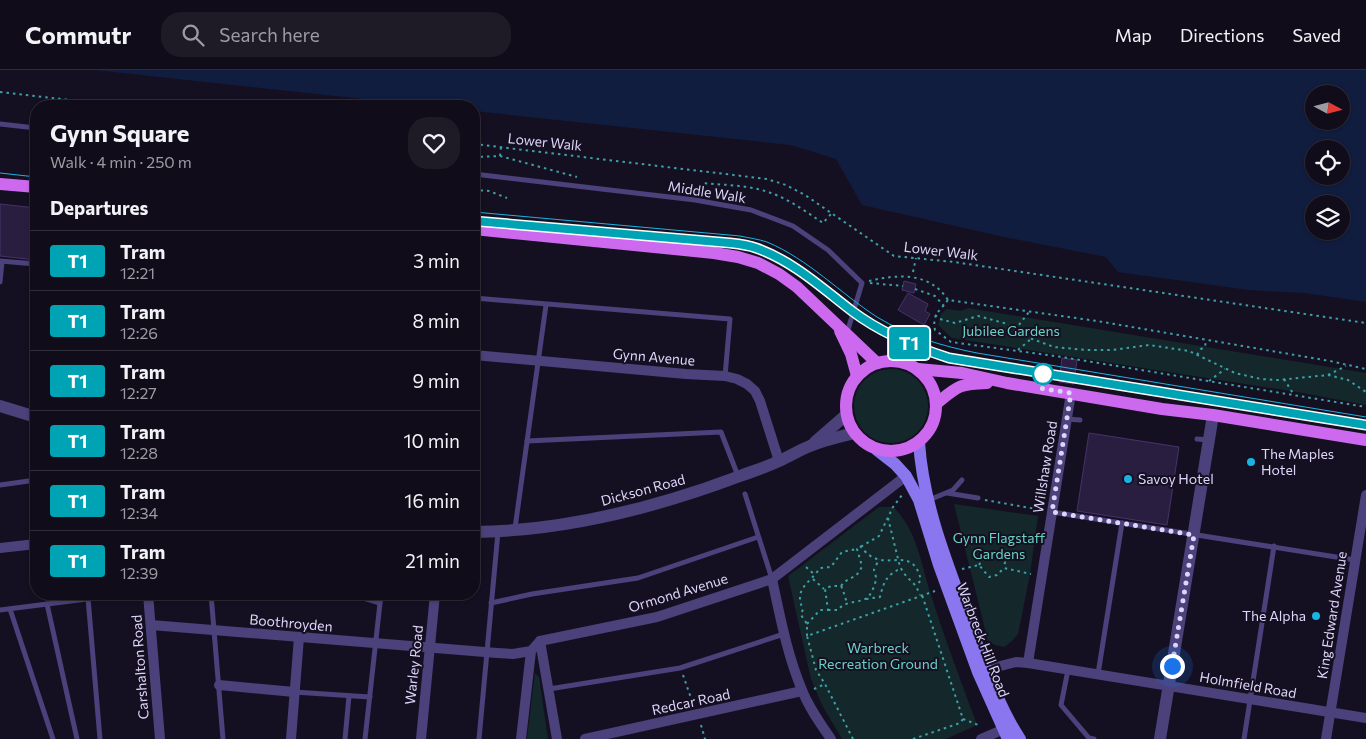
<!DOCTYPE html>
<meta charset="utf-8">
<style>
:root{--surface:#100c19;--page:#1e1a26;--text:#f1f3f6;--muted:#9c9ba2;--line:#302c38}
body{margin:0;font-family:Commissioner,sans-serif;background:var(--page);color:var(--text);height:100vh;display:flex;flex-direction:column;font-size:19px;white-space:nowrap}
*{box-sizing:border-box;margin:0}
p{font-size:16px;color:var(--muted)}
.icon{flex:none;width:28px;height:28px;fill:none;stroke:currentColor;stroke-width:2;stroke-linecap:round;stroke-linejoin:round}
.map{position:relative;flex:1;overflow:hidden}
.sheet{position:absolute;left:30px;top:30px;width:450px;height:500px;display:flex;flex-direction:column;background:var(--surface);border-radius:20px;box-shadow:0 1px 4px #0004,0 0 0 1px var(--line)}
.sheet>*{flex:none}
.badge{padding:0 10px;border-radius:4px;font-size:18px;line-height:32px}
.needle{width:32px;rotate:97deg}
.buttons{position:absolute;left:1305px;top:15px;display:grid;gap:10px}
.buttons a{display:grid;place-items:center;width:45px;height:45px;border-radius:50%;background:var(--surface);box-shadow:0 1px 4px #0004,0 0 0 1px var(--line);font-size:25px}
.you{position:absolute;width:25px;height:25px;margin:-12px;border:4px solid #fff;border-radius:50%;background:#1a73e8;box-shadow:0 0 0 8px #1a73e833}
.map>.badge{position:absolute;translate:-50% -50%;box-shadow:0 0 0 2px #fff}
h2{padding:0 20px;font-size:19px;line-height:45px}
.round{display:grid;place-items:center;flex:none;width:52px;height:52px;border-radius:20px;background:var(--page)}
.summary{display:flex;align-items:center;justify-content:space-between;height:85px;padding:0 20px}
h1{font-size:24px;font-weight:700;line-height:38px}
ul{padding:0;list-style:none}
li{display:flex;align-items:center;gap:15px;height:60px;padding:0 20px;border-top:1px solid var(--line)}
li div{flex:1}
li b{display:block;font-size:19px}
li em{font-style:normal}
li .badge{min-width:55px;font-weight:700;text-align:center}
header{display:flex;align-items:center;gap:30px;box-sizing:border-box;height:70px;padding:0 25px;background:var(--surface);border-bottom:1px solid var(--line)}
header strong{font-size:24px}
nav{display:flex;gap:28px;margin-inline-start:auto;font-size:18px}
.search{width:350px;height:45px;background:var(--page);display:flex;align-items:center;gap:12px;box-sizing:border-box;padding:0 18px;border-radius:20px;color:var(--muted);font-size:19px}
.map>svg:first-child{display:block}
</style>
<header>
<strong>Commutr</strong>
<div class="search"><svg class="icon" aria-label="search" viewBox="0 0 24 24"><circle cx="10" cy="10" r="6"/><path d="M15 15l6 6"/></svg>Search here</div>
<nav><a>Map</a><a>Directions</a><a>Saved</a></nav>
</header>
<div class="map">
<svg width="1366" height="669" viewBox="0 0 1366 669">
<rect width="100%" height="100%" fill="#151021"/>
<g fill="#14282b">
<path d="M 968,238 L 1366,303 L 1366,335 L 1303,323 L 952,268 L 938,255 L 941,244 L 947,239 L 961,241 Z"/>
<circle cx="891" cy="336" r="37"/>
<path d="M 954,434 L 1038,446 L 1030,504 L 1018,564 L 1012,571 L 1004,577 L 995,575 L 988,571 Z"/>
<path d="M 879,437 L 893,437 C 916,458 921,493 930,522 C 944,567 961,611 977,655 L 946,669 L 842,669 L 822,635 L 811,609 L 788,506 Z"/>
<path d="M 535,603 L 539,607 L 548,669 L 527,669 Z"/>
</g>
<path fill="#111d3f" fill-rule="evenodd" d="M 95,0 L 1366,0 L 1366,232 L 1305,223 L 1249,220 L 1118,202 L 1106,187 L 1009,168 L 862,135 L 836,89 L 791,75 L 474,41 L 474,36 L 428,36 ZM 1314,24 L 1341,24 L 1341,51 L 1314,51 ZM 1314,79 L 1341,79 L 1341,106 L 1314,106 ZM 1314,134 L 1341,134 L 1341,161 L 1314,161 Z"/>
<g fill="#2a1e40" stroke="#453369">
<path d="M 0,134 L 36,138 L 36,190 L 0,186 Z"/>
<path d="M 904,211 L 916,214 L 914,223 L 902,220 Z"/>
<path d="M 908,223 L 928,234 L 925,241 L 930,244 L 924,255 L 898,240 Z"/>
<path d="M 1062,288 L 1077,290 L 1074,314 L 1059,312 Z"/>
<path d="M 1089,363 L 1179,377 L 1167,455 L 1077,441 Z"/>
</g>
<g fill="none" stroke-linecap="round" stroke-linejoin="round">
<g stroke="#3ca0a7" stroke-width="2" stroke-dasharray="2.5 4" stroke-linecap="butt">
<path d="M 0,22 L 123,36"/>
<path d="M 474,74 L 767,109 L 786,115 L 805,125 L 894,186 L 954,192 L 1366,253"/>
<path d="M 500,86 L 577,107"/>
<path d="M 474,87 L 500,86 L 501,77"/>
<path d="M 474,120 L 489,121 L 507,128"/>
<path d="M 698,123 L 703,113 C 723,115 745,115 765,121 C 786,127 805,141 823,153 L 831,144"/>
<path d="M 913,202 L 916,188"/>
<path d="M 869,211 C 898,204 930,202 948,230 L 1097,251 L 1330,291 L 1366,299"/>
<path d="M 870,213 L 903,216"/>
<path d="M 915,219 L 935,226 L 944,236"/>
<path d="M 948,230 C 939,242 932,244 935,260 L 951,272 L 1062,287 L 1366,337"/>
<path d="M 935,245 L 940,249 L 955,253 L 978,246 L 1004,253 L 1027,267 L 1054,277 L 1086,280 L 1112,280 L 1149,275 L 1189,281 L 1235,303 L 1261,309 L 1278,310 L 1328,305 L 1348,310 L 1366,322"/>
<path d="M 1015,260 L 1029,242"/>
<path d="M 1018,280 L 1031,269"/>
<path d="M 1197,285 L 1201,279 L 1205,277 L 1206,271"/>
<path d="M 1328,305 L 1346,296"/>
<path d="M 1284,309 L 1294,325"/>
<path d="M 1209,311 L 1225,299"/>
<path d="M 985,430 L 1042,440"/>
<path d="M 888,448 L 900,497 L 906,506 L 916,516 L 920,525"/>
<path d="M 860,476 C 863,479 866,483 869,485 C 890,500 912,475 921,510 L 916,516"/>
<path d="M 979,495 C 985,484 997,480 1005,492 L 1004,498"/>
<path d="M 806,497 L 815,505"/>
<path d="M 962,499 L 979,495 L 989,507 L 997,505 L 1004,498 L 1031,504"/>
<path d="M 813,509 L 824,519"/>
<path d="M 841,516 C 844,521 844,526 847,532"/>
<path d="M 866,529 L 880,527 C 884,511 886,506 901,498"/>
<path d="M 828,540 L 838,540 C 846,529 863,534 869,526 C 872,522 876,513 876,508 C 876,505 874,502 874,500 C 875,497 878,492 879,489"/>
<path d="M 807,554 L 820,540 L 828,540 L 825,519 L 831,516 L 841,516 C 849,505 856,511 862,496 L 857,479 L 879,466 L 893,437 L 902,425"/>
<path d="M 807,566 L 807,554 L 801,545 L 803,539 C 793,519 810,513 820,498 L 831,497 L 842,482 L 857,479"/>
<path d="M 683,605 L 693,634"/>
<path d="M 814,619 L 825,614"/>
<path d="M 963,649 L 981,656"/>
<path d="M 701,655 L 705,669"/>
<path d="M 853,669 L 825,614 L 816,600 L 807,566 L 935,521"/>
<path d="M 913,669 L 960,653 L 963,649 L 922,525"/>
</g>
<g stroke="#4b417b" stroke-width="5">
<path d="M 0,54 L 36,58"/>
<path d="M 474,104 L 695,130 L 751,140 L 793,156 L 828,180 L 862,213 L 847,263"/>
<path d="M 0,191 L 36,194"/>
<path d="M 0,212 L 2,192"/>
<path d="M 474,228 L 730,249 L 725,306"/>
<path d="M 1067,349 L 1080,350"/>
<path d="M 1197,369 L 1209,370"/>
<path d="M 527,371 L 721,362 L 738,406"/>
<path d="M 0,415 L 36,410"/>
<path d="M 947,423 L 978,428"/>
<path d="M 745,424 L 772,509"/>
<path d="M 929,430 L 953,420 L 962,410"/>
<path d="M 1052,442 L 1355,490"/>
<path d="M 515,458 L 546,235"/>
<path d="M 211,524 L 223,669"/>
<path d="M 350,524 L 380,533"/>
<path d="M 88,528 L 100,669"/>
<path d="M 491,533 L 532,524 L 638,508 L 758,467"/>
<path d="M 47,534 L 77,669"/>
<path d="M 10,539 L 53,669"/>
<path d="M 0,540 L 126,524"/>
<path d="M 1068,600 L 1061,635 L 1089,668 L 1094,669"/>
<path d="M 1098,604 L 1122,453"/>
<path d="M 549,619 L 680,598 L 784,564"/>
<path d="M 294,622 L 370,627"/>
<path d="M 345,669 L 349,626"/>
<path d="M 365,669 L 381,524"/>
<path d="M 479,669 L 498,462"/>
<path d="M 1244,669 L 1274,476"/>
</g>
<g stroke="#4b417b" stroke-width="10">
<path d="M 474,176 L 476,159"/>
<path d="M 474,285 L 686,304 L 725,306 L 737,309 L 747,314 L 755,321 L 760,331 L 779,391"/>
<path d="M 0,478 L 36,474"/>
<path d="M 772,509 C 780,546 787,584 802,620 C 809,638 820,653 831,669"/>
<path d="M 148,524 L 160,669"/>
<path d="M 151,555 L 497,583 L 513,584 L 531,581 L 540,571 L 657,547 L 772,509 L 906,406"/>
<path d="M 540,571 L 557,669"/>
<path d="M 1028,593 L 1071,323"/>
<path d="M 981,601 L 1016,592 L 1028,593 L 1366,648"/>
<path d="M 219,615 L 294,622"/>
<path d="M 291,669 L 299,567"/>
<path d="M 421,669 L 435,524"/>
<path d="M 521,669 L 531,581"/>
<path d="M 585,669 L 802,621"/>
<path d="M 981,669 L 1011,656"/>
<path d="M 1326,669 L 1366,425"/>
</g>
<g stroke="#4b417b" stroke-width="12">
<path d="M 0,336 L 36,347"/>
<path d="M 815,372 L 846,345"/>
<path d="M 474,462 C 565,461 655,438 740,406 C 753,401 767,397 779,391 C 790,386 800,380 810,376 C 824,370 839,367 854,363"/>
<path d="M 1160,669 L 1213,345"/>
</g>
<g stroke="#8a77ef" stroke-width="12">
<path d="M 919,372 C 923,436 949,498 971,558 C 985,595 998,636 1020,669"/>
<path d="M 877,380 L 895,394 L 906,406 L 919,430 L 939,495 L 978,602 L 1008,669"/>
</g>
<g stroke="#cd69ee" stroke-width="12">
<path d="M 0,114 L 36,117"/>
<path d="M 474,159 L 714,183 L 738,187 L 758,193 L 779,204 L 797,217 L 877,293"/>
<path d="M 840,261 L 851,284 L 857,306"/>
<circle cx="891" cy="336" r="45"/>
<path d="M 918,299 L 962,303 L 1007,313 L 1162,339 L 1213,345 L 1366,370"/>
<path d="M 936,334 C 958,316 958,314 987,313"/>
</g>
<g stroke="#1ab3e1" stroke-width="1">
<path d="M 0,103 L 36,107"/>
<path d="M 474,142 L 740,166 C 749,168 758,169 767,172 C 808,189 840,223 877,247 C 908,266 942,276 977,283 L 1366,347"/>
<path d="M 474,151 L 730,173 C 739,174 748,175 756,178 C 793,190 822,218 852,241 C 881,263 915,277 949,288 L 1366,355"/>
</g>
</g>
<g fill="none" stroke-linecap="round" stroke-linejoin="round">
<defs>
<path id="line" d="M 474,151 L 730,173 C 739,174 748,175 756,178 C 793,191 822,218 852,241 C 881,263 915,277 949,288 L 1366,355"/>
</defs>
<use href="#line" stroke="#fff" stroke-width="11"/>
<use href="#line" stroke="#00a3b4" stroke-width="8"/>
<path stroke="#ded5fa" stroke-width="5" stroke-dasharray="0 9" d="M 1043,304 L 1039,318 L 1071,323 L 1052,442 L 1194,465 L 1172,596"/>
</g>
<circle fill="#fff" stroke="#00a3b4" stroke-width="2.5" cx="1043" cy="304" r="10"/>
<g fill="#1ab3e1" stroke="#151021" stroke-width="2">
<circle cx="1251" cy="392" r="5"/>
<circle cx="1128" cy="409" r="5"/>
<circle cx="1316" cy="546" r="5"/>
</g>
<g text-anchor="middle" stroke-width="4" stroke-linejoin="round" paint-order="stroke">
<g font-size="14" fill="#ded5fa" stroke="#151021">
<text transform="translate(545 72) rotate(6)" y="5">Lower Walk</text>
<text transform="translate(707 122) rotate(9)" y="5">Middle Walk</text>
<text transform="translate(941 181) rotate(7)" y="5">Lower Walk</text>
<text transform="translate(654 287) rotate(5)" y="5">Gynn Avenue</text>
<text transform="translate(1045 397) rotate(-81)" y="5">Willshaw Road</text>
<text transform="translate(643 420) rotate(-15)" y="5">Dickson Road</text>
<text transform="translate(678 523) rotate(-17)" y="5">Ormond Avenue</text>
<text transform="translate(1332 545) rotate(-81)" y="5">King Edward Avenue</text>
<text transform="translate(291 553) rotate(5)" y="5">Boothroyden</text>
<text transform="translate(983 570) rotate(69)" y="5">Warbreck Hill Road</text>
<text transform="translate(414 595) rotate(-84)" y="5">Warley Road</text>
<text transform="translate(140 597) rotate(-94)" y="5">Carshalton Road</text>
<text transform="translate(1248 615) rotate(10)" y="5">Holmfield Road</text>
<text transform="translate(691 632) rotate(-12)" y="5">Redcar Road</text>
</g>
<g font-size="14" fill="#6ad2c5" stroke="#151021">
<text x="1011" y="266">Jubilee Gardens</text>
<text x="999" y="473">Gynn Flagstaff<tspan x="999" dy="16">Gardens</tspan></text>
<text x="878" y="583">Warbreck<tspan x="878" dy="16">Recreation Ground</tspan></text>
</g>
<g font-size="14" fill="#ded5fa" stroke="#151021" text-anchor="start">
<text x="1261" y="389">The Maples<tspan x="1261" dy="16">Hotel</tspan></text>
<text x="1138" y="414">Savoy Hotel</text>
<text x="1306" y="551" text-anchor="end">The Alpha</text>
</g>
</g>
</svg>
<div class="buttons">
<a><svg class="needle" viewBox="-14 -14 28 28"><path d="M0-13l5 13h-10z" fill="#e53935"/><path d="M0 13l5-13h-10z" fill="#9c9ba2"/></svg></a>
<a><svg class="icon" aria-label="locate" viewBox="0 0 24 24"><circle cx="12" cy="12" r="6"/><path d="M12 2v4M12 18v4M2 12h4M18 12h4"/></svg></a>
<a><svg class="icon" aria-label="layers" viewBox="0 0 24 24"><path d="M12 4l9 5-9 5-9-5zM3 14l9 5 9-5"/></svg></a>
</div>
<div class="you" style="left:1172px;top:596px"></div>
<b class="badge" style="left:909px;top:273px;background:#00a3b4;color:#fff">T1</b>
<section class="sheet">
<div class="summary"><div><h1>Gynn Square</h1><p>Walk · 4 min · 250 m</p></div><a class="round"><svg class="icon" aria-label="heart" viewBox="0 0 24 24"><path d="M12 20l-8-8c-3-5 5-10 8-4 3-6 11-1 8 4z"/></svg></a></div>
<h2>Departures</h2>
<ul>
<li><span class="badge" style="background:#00a3b4;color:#fff">T1</span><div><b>Tram</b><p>12:21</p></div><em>3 min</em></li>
<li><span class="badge" style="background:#00a3b4;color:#fff">T1</span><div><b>Tram</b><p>12:26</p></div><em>8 min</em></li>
<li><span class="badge" style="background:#00a3b4;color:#fff">T1</span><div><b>Tram</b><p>12:27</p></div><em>9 min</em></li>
<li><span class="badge" style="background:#00a3b4;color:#fff">T1</span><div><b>Tram</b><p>12:28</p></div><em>10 min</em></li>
<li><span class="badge" style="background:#00a3b4;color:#fff">T1</span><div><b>Tram</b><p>12:34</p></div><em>16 min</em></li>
<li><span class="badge" style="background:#00a3b4;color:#fff">T1</span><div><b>Tram</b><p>12:39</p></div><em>21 min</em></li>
</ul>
</section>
</div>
